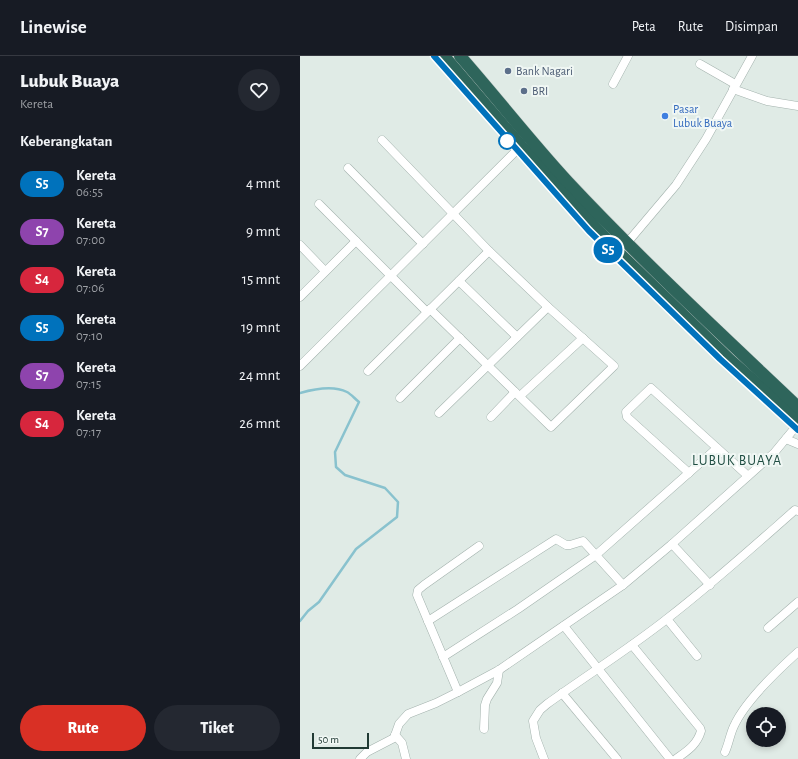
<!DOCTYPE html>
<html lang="id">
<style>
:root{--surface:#171b24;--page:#242831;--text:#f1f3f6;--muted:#9ea1a6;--line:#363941;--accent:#d93025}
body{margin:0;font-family:"Alegreya Sans",sans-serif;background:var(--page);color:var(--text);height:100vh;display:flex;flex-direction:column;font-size:15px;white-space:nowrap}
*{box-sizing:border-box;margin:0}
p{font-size:13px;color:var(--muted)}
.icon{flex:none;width:22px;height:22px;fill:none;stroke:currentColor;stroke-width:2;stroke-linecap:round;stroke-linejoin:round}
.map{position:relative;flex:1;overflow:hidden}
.drawer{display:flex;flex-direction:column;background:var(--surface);width:300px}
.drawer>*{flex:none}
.badge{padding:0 8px;border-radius:13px;font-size:14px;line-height:26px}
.tools{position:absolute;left:446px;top:651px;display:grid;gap:8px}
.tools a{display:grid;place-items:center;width:40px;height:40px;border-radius:50%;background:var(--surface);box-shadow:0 2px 6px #0003;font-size:20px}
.scale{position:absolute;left:12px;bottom:10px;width:57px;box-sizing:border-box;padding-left:4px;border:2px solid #213a34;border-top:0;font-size:11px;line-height:14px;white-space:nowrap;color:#213a34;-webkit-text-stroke:3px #f0f7f4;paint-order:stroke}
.map>.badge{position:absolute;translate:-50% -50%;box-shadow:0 0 0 2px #fff}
h2{padding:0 20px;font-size:15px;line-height:36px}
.round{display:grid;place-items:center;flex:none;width:42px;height:42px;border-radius:21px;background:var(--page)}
.overview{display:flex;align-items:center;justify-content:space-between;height:68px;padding:0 20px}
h1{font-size:19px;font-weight:800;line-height:30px}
.button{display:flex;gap:8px;margin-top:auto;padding:8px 20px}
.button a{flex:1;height:46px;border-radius:24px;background:var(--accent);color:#fff;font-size:16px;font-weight:800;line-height:46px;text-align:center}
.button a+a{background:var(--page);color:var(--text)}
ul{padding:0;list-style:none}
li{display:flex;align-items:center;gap:12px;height:48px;padding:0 20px}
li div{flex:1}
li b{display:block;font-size:15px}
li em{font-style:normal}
li .badge{min-width:44px;font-weight:700;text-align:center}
header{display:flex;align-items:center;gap:24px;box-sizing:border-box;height:56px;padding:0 20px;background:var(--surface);border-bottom:1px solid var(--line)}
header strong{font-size:19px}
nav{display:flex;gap:22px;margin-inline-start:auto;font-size:14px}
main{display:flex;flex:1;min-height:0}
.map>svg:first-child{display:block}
</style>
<header>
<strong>Linewise</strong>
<nav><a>Peta</a><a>Rute</a><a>Disimpan</a></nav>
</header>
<main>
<section class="drawer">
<div class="overview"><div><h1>Lubuk Buaya</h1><p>Kereta</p></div><a class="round"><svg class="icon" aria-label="heart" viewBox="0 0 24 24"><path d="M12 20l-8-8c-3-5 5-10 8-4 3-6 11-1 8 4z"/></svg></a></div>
<h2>Keberangkatan</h2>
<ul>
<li><span class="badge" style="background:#0072bc;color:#fff">S5</span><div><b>Kereta</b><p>06:55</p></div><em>4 mnt</em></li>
<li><span class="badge" style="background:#8e44ad;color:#fff">S7</span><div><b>Kereta</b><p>07:00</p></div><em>9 mnt</em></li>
<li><span class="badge" style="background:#d7263d;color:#fff">S4</span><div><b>Kereta</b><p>07:06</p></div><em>15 mnt</em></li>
<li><span class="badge" style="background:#0072bc;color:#fff">S5</span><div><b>Kereta</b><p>07:10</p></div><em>19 mnt</em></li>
<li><span class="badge" style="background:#8e44ad;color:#fff">S7</span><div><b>Kereta</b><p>07:15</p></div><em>24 mnt</em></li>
<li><span class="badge" style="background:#d7263d;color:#fff">S4</span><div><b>Kereta</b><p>07:17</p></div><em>26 mnt</em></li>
</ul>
<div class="button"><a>Rute</a><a>Tiket</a></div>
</section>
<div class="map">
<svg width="498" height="703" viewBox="0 0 498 703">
<rect width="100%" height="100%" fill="#e0ebe6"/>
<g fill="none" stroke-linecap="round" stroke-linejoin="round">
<path stroke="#89c2ce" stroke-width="2.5" d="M 0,337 C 14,333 33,329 47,336 C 51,338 55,343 59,346 L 35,396 L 36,411 L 45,419 L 85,432 L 98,446 L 97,461 L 56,493 L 19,546 L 8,555 L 0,565"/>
<defs>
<g id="street">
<path d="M 400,8 L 435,28"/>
<path d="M 313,28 L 328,0"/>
<path d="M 433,33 L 467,45 L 498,50"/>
<path d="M 82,84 L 189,195 L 248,251 L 314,310 L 251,371 L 130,253"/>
<path d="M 48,112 L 123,188"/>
<path d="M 19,148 L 127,256"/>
<path d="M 327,187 L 376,129 L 406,83 L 452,0"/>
<path d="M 0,189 L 25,215"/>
<path d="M 159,225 L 217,281"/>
<path d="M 0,241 L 56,185"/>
<path d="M 0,310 L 221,90"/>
<path d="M 68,315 L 189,195"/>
<path d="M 220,340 L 283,282"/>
<path d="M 100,342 L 160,282"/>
<path d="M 139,357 L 248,251"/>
<path d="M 191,361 L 215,336"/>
<path d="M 486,383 L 498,388"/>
<path d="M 389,417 L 327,361 L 326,356 L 351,332 L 448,420"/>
<path d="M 372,488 L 410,529"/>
<path d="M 367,563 L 397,600"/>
<path d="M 128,565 L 256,483 L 266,489 L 270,489 L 283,485 L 323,529"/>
<path d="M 264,570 L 370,703"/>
<path d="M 468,572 L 498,546"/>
<path d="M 332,589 L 400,672 L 401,675 C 397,689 387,695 376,703"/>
<path d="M 143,601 L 218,553 L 296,499 L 417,392"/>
<path d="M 158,636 L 117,539 L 118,534 L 124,529 L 179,490"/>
<path d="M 262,637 L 317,703"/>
<path d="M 184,673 L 185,649 L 187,643 L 197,627 L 199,614"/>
<path d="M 95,679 L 102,687 L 106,703"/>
<path d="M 425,696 C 429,687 430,678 434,670 C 445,645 478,614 498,596"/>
<path d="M 60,703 L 67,696 L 94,682 L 99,668 L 108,658 L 136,647 L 158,636 L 199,614 L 323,529 L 372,488 L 474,397 L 498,368"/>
<path d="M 244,703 L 236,682 L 233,665 L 240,654 L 247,648 C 287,619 329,593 368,562 C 412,528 453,491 495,454 L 498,455"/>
</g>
<g id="highway">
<path d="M 144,0 L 221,90 L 319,197 L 430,304 L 498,364"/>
<path d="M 160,0 C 197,42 231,86 268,126 C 342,205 420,277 498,351"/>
</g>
</defs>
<use href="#street" stroke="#a3b2ad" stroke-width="9"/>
<use href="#highway" stroke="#c1c8c6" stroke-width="13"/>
<use href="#street" stroke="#fff" stroke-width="8"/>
<use href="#highway" stroke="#2e655b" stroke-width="12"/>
<path stroke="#5c766f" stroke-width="2.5" stroke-dasharray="8 4" stroke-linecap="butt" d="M 134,0 L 289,175 L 420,303 L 498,374"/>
</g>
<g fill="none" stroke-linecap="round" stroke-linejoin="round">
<defs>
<path id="line" d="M 134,0 L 289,175 L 420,303 L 498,374"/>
</defs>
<use href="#line" stroke="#fff" stroke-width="9"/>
<use href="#line" stroke="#0072bc" stroke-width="6"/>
</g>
<g fill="#5c6f8a" stroke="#f0f7f4" stroke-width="1.5">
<circle cx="208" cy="15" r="4"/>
<circle cx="224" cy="35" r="4"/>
</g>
<circle fill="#3f7fe0" stroke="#f0f7f4" stroke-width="1.5" cx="365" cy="60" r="4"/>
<circle fill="#fff" stroke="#0072bc" stroke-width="2" cx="207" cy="85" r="8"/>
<g text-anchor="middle" stroke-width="4" stroke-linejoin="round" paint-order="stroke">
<g font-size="12" fill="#4e5e75" stroke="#f0f7f4" text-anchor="start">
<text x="216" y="19">Bank Nagari</text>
<text x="232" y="39">BRI</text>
</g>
<g font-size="12" fill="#366cbe" stroke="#f0f7f4" text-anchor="start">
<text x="373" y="57">Pasar<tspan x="373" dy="14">Lubuk Buaya</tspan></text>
</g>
<g font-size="14" letter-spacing="1" fill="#1e4c41" stroke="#f0f7f4">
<text x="437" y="409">LUBUK BUAYA</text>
</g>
</g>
</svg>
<div class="tools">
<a><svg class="icon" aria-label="locate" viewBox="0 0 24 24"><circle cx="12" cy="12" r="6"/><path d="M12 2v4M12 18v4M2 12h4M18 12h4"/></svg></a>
</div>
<div class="scale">50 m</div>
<b class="badge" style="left:308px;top:194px;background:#0072bc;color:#fff">S5</b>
</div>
</main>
